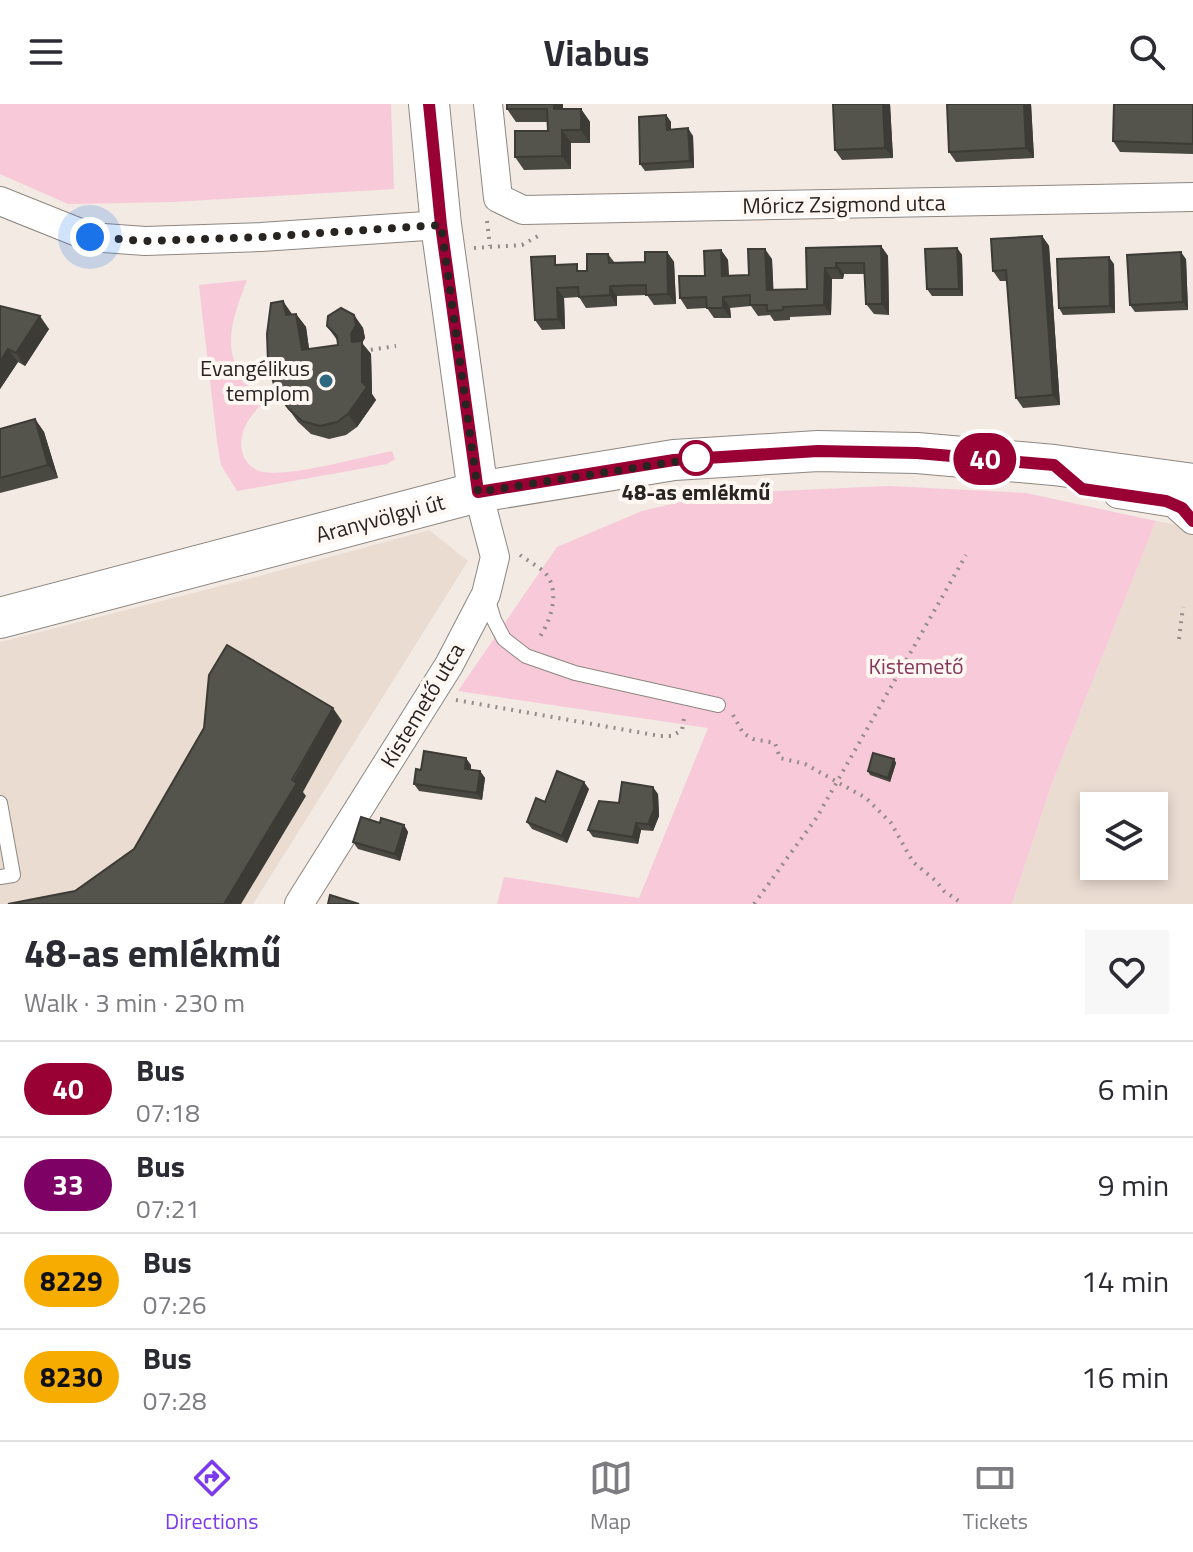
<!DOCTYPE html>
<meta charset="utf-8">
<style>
:root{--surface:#fff;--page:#f7f7f7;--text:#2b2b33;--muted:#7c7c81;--line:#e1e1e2;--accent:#7c3aed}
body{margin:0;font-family:"Titillium Web",sans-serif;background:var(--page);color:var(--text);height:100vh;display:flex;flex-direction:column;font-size:30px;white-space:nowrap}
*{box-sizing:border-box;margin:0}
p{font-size:26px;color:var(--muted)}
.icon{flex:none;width:44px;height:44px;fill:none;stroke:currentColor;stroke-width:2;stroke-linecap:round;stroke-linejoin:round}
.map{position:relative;height:800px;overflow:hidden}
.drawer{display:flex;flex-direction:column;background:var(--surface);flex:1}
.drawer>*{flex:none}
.badge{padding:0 16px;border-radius:26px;font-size:28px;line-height:52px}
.buttons{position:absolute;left:1080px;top:688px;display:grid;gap:16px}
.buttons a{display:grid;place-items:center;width:88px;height:88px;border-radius:0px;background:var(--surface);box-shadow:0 4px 12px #0003;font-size:40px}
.you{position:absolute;width:40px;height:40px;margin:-20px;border:6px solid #fff;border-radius:50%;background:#1a73e8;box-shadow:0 0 0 12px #1a73e833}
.map>.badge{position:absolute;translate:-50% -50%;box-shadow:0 0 0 4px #fff}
.round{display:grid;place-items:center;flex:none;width:84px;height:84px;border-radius:0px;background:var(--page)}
.headline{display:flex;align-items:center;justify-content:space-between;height:136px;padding:0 24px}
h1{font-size:38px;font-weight:700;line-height:60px}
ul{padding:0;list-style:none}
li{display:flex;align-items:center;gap:24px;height:96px;padding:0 24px;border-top:2px solid var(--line)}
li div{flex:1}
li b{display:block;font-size:30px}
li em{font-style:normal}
li .badge{min-width:88px;font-weight:700;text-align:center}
header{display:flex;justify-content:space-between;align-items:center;height:104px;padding:0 24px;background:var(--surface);font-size:36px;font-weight:700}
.tabs{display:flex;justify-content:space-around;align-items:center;height:112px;border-top:2px solid var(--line);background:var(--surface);font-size:22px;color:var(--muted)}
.tabs a{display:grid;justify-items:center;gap:4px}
.tabs .active{color:var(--accent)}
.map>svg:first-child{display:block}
</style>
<header><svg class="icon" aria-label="menu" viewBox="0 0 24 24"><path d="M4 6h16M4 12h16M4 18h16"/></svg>Viabus<svg class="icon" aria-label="search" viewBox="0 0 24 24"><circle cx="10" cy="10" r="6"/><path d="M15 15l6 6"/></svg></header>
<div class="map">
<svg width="1193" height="800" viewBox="0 0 1193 800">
<rect width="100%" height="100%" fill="#f2eae3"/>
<g fill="#eadcd1" fill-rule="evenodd">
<path d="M 1156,417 L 1193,424 L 1193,800 L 1012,800 L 1052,679 ZM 1094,702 L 1154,702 L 1154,762 L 1094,762 Z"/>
<path d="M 429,426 L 468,457 L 253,800 L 0,800 L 0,538 L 248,475 Z"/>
</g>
<g fill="#f7c9d9">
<path d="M 0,0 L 391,0 L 394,85 L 173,98 L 68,100 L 0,70 Z"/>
<path d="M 247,176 C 227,228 219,255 263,298 C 250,313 238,326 242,347 C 244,357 252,366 263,368 C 292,373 360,353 392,347 L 395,355 L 387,360 L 237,387 L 221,361 L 217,337 L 199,181 Z"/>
<path d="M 888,382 L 1026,389 L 1156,417 L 1052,679 L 1012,800 L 497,800 L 504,773 L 639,794 L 708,624 L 458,587 L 557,443 L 642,407 L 716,390 Z"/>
</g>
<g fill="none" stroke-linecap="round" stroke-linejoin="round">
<defs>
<g id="lane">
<path d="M 487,493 L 494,516 L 504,535 L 526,552 L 575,569 L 718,601"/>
<path d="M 0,699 L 13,771 L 0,773"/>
</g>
<g id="street">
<path d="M 488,0 L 498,94 L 523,106 L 1193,93"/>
<path d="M 0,97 L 90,133 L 145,137 L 261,133 L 441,121"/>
<path d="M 1118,390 L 1174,399 L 1193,416"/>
<path d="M 299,800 L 449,561 L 486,490 L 495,453 L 478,388"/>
</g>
<g id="secondary">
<path d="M 429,0 L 441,121 L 478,388"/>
<path d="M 0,514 L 478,388 L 674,356 L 818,347 L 917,349 L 1054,361 L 1193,380"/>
</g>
</defs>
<use href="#lane" stroke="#8e8781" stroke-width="16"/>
<use href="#street" stroke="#8e8781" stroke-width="30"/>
<use href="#secondary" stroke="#8e8781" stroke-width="42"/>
<g stroke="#938d89" stroke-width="4" stroke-dasharray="2 6" stroke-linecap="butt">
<path d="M 487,117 L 490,142"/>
<path d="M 474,144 L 522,141 L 538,132"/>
<path d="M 363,247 L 396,242"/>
<path d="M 520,451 C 528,457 540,463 546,470 C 561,489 550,518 538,536"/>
<path d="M 1179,535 L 1183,503"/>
<path d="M 456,596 L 660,632 L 672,632 L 682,626 L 684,614"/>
<path d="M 733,611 L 743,629 L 753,635 L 775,639 L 780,654 L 805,660 L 866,694 L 891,719 L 913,758 L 936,777 L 944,787 L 963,800"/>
<path d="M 754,800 L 817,713 L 966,451"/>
</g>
<use href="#lane" stroke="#fff" stroke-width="14"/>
<use href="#street" stroke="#fff" stroke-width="28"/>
<use href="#secondary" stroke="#fff" stroke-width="40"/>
</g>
<g fill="#494841">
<path d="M 507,0 L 563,0 L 563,5 L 581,5 L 590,18 L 590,39 L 571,39 L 571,65 L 524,66 L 515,53 L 548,27 L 547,18 L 516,18 L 507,5 Z"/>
<path d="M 890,0 L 893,54 L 842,56 L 835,46 Z"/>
<path d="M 947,0 L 1031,0 L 1034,54 L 956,58 L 949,48 Z"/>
<path d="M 1193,0 L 1193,50 L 1120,48 L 1113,37 Z"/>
<path d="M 666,11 L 671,18 L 671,25 L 693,32 L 694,64 L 645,67 L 640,60 Z"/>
<path d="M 1042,132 L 1049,142 L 1060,301 L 1023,304 L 1016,294 L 1007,177 L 1000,177 L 993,167 Z"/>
<path d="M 881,142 L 888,152 L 889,211 L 874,210 L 866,200 L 865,170 L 844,170 L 843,175 L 832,175 L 831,211 L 790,213 L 790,216 L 774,217 L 770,211 L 758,212 L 751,202 L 730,204 L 731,214 L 714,214 L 707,204 L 687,205 L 680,194 L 705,172 L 721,146 L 728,156 L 729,172 L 749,171 L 772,155 L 773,185 L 807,185 L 806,144 Z"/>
<path d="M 957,144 L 962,151 L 963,192 L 932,192 L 927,185 Z"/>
<path d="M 667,148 L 674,158 L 676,200 L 654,201 L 647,191 L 617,192 L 617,202 L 586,204 L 579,193 L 564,194 L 565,225 L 542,226 L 535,216 L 561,161 L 582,167 L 587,167 L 608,150 L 615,159 L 645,158 Z"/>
<path d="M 1186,155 L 1188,206 L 1135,208 L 1130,201 Z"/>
<path d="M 1114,160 L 1115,209 L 1063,211 L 1059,204 Z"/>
<path d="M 0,202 L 49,225 L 25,262 L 18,258 L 0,285 Z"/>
<path d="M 296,210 L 306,223 L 309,245 L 338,241 L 337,236 L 327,222 L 354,211 L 363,224 L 365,234 L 362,239 L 371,250 L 372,290 L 376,296 L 357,323 L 346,331 L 329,335 L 311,330 L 298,318 L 276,288 L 292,211 Z"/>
<path d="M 35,315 L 44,328 L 58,374 L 0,389 L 0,325 Z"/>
<path d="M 894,655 L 896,659 L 890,678 L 870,671 L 868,667 Z"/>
<path d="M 471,661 L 471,666 L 480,667 L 485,674 L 482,696 L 419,687 L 414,680 L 421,666 Z"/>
<path d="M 589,685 L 567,739 L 532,725 L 527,718 L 545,698 Z"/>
<path d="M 658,690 L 659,712 L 653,727 L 641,726 L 638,740 L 593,733 L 588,726 L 619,699 Z"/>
<path d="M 380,719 L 404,721 L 408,728 L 400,757 L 358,745 L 353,738 Z"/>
</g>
<g fill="#3c3b35">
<path d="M 554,0 L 563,0 L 563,18 L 554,5 Z"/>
<path d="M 883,0 L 890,0 L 893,54 L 885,44 Z"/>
<path d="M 1024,0 L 1031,0 L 1034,54 L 1026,44 Z"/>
<path d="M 581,5 L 590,18 L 590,39 L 581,26 Z"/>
<path d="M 666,11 L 671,18 L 671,33 L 667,26 Z"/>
<path d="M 688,24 L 693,32 L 694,64 L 690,57 Z"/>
<path d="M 562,26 L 571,39 L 571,65 L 562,52 Z"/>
<path d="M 1042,132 L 1049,142 L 1060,301 L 1053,291 Z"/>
<path d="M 881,142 L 888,152 L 889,211 L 882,200 Z"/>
<path d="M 957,144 L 962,151 L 963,192 L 959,185 Z"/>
<path d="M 765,145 L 772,155 L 774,196 L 767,186 Z"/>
<path d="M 721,146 L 728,156 L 729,182 L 722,172 Z"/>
<path d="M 667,148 L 674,158 L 676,200 L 668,190 Z"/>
<path d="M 1181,148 L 1186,155 L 1188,206 L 1183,198 Z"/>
<path d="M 1109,153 L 1114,160 L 1115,209 L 1110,202 Z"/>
<path d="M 836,159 L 844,170 L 843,175 L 836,164 Z"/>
<path d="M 825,164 L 832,175 L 831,211 L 824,201 Z"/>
<path d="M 610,182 L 617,192 L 617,202 L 610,191 Z"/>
<path d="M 557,184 L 564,194 L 565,225 L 558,215 Z"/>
<path d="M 723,193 L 730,204 L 731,214 L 723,204 Z"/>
<path d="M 283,197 L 292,210 L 286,211 Z"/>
<path d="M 296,210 L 306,223 L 311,259 L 302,246 Z"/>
<path d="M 354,211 L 363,224 L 365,234 L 362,239 L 371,250 L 372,290 L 376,296 L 357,323 L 348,310 L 362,278 L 351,230 Z"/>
<path d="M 40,212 L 49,225 L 25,262 L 16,249 Z"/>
<path d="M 8,245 L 18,258 L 0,285 L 0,258 Z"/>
<path d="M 35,315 L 44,328 L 58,374 L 48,361 Z"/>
<path d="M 333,604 L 342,617 L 303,688 L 306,692 L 241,800 L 224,800 Z"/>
<path d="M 466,654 L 471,661 L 470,672 L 465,665 Z"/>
<path d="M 894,655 L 896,659 L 890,678 L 888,674 Z"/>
<path d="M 480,667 L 485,674 L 482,696 L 477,689 Z"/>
<path d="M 584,678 L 589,685 L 567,739 L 562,732 Z"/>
<path d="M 653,683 L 658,690 L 659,712 L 653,727 L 648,720 Z"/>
<path d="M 636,719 L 641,726 L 638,740 L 633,733 Z"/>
<path d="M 404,721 L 408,728 L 400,757 L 395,750 Z"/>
</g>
<g fill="#55544c" stroke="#3c3b35" stroke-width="2">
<path d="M 507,0 L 554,0 L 554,5 L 581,5 L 581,26 L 562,26 L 562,52 L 515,53 L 515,27 L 548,27 L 547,5 L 507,5 Z"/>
<path d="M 833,0 L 883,0 L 885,44 L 835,46 Z"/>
<path d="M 947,0 L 1024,0 L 1026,44 L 949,48 Z"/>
<path d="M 1114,0 L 1193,0 L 1193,40 L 1113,37 Z"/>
<path d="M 666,11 L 667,26 L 688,24 L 690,57 L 640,60 L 639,13 Z"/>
<path d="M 1042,132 L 1053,291 L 1016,294 L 1006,166 L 993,167 L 991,135 Z"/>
<path d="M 881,142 L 882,200 L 866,200 L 864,159 L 836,159 L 836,164 L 825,164 L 824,201 L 783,203 L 783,206 L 767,207 L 767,201 L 750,201 L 750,191 L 723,193 L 723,204 L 707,204 L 706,193 L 680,194 L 679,172 L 705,172 L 704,147 L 721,146 L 722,172 L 749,171 L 748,145 L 765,145 L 767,186 L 807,185 L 806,144 Z"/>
<path d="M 957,144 L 959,185 L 927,185 L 925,145 Z"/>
<path d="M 645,148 L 667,148 L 668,190 L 646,191 L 646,181 L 610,182 L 610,191 L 579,193 L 578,183 L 557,184 L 558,215 L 535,216 L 531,153 L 555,152 L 555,161 L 577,160 L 577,167 L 587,167 L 587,150 L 608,150 L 609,159 L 645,158 Z"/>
<path d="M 1181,148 L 1183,198 L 1130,201 L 1127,151 Z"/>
<path d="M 1109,153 L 1110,202 L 1059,204 L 1057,155 Z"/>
<path d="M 283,197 L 286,211 L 296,210 L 302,246 L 338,241 L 337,232 L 327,222 L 328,212 L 341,204 L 354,211 L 356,221 L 351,230 L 352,238 L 362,237 L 362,278 L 367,283 L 348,310 L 337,318 L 320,322 L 302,317 L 289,305 L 276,288 L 268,258 L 267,230 L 271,199 Z"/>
<path d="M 0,202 L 40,212 L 16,249 L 8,245 L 0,258 Z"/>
<path d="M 35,315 L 48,361 L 0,374 L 0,325 Z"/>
<path d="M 227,541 L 333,604 L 292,676 L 297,679 L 224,800 L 8,800 L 75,787 L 134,745 L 204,624 L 209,571 Z"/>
<path d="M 424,647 L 466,654 L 465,665 L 480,667 L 477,689 L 414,680 L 416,665 L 421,666 Z"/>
<path d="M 873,649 L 894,655 L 888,674 L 868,667 Z"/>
<path d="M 557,667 L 584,678 L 562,732 L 527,718 L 536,694 L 545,698 Z"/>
<path d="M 622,678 L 653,683 L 654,705 L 648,720 L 636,719 L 633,733 L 588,726 L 599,697 L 619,699 Z"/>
<path d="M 361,713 L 380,719 L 381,714 L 404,721 L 395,750 L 353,738 Z"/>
<path d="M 330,791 L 359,800 L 328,800 Z"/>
</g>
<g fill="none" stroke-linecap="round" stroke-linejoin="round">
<defs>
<path id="line" d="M 429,0 L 441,121 L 478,388 L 674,356 L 818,347 L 917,349 L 1054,361 L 1082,385 L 1166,397 L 1182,404 L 1193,417"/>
</defs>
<use href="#line" stroke="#fff" stroke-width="18"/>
<use href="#line" stroke="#903" stroke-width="12"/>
<path stroke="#272422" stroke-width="8" stroke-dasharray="0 14.4" d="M 90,133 L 145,137 L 261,133 L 441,121 L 478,388 L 699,354 L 696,354"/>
</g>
<circle fill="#2e6880" stroke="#fff7f1" stroke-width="3" cx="326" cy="277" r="8"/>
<circle fill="#fff" stroke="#903" stroke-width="4" cx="696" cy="354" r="16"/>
<g text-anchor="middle" stroke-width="8" stroke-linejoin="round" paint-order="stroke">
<g font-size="22" fill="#272422" stroke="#fff7f1">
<text transform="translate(844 100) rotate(-1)" y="8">Móricz Zsigmond utca</text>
<text transform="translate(380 414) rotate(-15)" y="8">Aranyvölgyi út</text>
<text transform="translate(422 601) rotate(-59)" y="8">Kistemető utca</text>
</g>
<g font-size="22" fill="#272422" stroke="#fff7f1" text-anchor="end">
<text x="310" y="272">Evangélikus<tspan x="310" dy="25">templom</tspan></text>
</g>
<g font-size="22" font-weight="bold" fill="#272422" stroke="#fff7f1">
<text x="696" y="396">48-as emlékmű</text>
</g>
<g font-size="22" fill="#87375b" stroke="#fff7f1">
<text x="916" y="570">Kistemető</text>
</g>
</g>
</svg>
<div class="buttons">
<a><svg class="icon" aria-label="layers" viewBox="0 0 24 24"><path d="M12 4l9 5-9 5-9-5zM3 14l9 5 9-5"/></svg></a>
</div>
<div class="you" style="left:90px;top:133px"></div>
<b class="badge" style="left:985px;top:355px;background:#903;color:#fff">40</b>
</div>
<section class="drawer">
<div class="headline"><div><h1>48-as emlékmű</h1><p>Walk · 3 min · 230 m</p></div><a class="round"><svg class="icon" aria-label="heart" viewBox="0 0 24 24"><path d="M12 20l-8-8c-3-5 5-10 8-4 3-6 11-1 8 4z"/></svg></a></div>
<ul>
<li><span class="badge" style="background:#903;color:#fff">40</span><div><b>Bus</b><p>07:18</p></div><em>6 min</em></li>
<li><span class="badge" style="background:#7e0165;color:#fff">33</span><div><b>Bus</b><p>07:21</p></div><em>9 min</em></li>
<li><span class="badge" style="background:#f6ac00;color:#111">8229</span><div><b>Bus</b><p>07:26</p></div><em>14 min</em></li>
<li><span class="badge" style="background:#f6ac00;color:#111">8230</span><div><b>Bus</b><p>07:28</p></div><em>16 min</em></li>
</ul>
</section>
<nav class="tabs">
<a class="active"><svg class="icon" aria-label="directions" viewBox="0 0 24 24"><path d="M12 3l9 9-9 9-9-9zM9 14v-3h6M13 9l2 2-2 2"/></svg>Directions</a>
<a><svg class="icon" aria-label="map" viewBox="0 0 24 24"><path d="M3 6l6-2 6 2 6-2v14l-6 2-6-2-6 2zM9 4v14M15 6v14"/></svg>Map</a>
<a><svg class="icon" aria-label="tickets" viewBox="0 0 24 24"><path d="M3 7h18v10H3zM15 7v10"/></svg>Tickets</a>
</nav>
